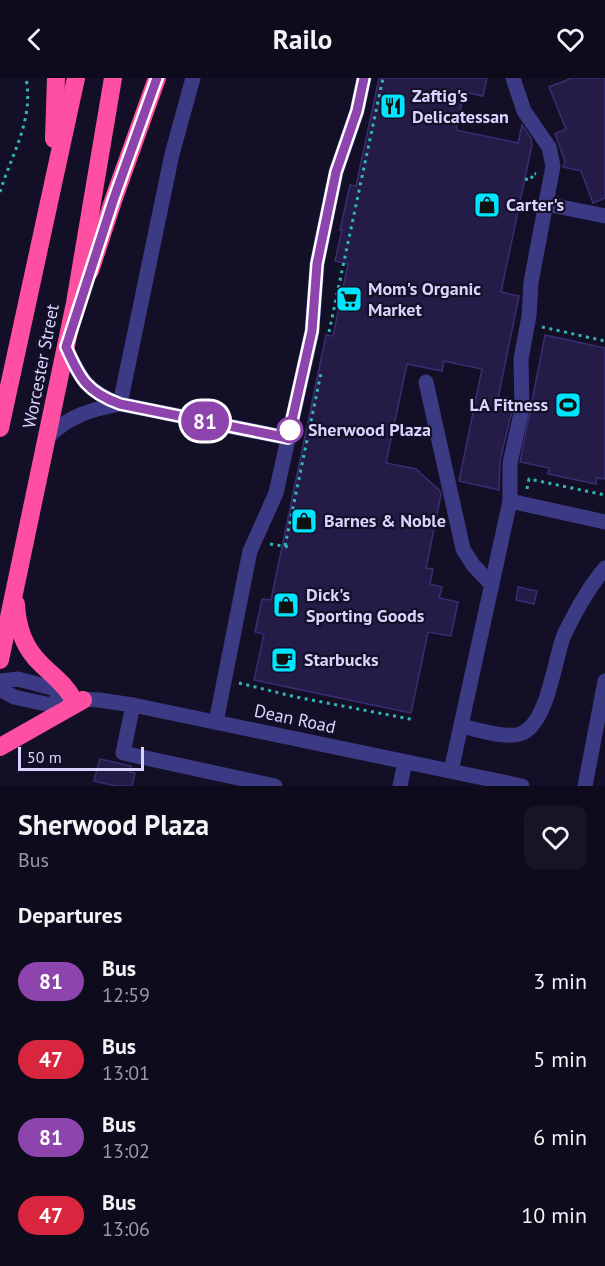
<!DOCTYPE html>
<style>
:root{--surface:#0e0b1c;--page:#171425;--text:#f1f3f6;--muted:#9b9ba3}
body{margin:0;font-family:"PT Sans",sans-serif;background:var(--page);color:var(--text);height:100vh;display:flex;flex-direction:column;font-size:22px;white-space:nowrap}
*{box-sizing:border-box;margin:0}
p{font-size:20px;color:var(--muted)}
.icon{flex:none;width:33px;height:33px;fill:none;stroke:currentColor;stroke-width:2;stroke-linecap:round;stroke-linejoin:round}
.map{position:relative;height:708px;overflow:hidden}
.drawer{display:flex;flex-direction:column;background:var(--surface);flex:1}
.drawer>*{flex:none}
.badge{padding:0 12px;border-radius:20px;font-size:21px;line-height:39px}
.scale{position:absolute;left:18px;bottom:15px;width:126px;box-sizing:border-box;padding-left:6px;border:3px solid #d9d4ff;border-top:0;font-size:16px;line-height:21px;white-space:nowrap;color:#d9d4ff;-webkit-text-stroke:4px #130f26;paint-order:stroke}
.map>.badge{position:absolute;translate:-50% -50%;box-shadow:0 0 0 3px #fff}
h2{padding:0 18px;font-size:22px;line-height:54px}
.round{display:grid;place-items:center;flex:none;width:63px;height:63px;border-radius:12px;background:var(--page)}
.summary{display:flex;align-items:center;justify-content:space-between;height:102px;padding:0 18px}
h1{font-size:28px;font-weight:600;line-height:45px}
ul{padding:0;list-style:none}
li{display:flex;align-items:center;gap:18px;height:78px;padding:0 18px}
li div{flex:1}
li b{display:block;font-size:22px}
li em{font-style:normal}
li .badge{min-width:66px;font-weight:700;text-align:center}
header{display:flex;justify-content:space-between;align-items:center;height:78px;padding:0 18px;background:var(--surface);font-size:27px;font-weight:600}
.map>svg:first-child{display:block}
</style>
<header><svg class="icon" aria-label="back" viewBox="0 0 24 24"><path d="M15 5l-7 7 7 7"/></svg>Railo<svg class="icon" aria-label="heart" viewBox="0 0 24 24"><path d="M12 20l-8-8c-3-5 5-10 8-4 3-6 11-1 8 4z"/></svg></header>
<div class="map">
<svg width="605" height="708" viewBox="0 0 605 708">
<rect width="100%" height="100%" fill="#130f26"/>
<g fill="#241b47" stroke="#3b2d73" stroke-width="1.5">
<path d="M 379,0 L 487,0 L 483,18 L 464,14 L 456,52 L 518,65 L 522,47 L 531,60 L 532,67 L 501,214 L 519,218 L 496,330 L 512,333 L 500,383 L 499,412 L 459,403 L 482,291 L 444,283 L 442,293 L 407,286 L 386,385 L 416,391 L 440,413 L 441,417 L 426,490 L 433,491 L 430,506 L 442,509 L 439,520 L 458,524 L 451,558 L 428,554 L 411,635 L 254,602 L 264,556 L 255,554 L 262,521 L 271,522 L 326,257 L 333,258 L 348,186 L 335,183 L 342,152 L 340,152 L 350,107 L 356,108 Z"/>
<path d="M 572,0 L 605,0 L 605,120 L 593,125 L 581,93 L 563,89 L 565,83 L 555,56 L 566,51 L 549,9 Z"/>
<path d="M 545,257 L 605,270 L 605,401 L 597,400 L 596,406 L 548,396 L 549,390 L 520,384 Z"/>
<path d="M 518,509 L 537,513 L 534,526 L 516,522 Z"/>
<path d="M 100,681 L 131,688 L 130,694 L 135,695 L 132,708 L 116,708 L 94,703 Z"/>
</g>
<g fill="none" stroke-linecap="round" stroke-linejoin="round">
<g stroke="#2fb8b0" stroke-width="3" stroke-dasharray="3 4.5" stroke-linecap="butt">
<path d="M 525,101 L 531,102 L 533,95 L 536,96"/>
<path d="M 0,114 C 12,75 34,42 26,0"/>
<path d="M 542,249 L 605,263"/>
<path d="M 329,254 L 383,0"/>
<path d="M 527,411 L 529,401 L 605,417"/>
<path d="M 270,466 L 290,469"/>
<path d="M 285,468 L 321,295"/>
<path d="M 239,605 L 296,619 L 415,642"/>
</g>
<g stroke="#3d3a85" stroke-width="15">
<path d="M 546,126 L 605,138"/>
<path d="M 66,269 C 80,301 87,313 120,326 L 288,360"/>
<path d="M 426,304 L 463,471 L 473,487 L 492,507"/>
<path d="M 120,326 L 172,76 L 193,0"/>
<path d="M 48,359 C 68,338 93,331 120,326"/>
<path d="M 510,423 L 605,444"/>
<path d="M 0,603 L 18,601 L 56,611 L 59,620"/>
<path d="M 0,611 L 14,619 L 51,627 L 59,620 L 99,622 L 133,627 L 522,708"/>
<path d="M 133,627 L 123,675 L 275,708"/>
<path d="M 216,644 L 250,473 L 276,415 L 312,253 L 317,186 L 336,94 L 357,33 L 364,0"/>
<path d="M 461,648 C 476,651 505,661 520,656 C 548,647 554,582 564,557 C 575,534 588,510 605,490"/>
<path d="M 451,693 L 510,423 L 510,385 L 522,331 L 521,281 L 529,238 L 531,204 L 553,88 L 549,69 L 524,33 L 513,0"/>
<path d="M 400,708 L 405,684"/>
<path d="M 585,708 L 605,603"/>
</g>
<g stroke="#ff4fa3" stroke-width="18">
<path d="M 54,61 L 56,0"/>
<path d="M 90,193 L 114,120 L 157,0"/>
<path d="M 0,350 L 76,0"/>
<path d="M 16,526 C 17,549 24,570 41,586 C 53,598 65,606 73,621"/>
<path d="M 0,582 L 75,225 L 113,0"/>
<path d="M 0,669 L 83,622"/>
</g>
</g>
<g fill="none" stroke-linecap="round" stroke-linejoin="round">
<defs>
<path id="line" d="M 157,0 L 114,120 L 66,269 C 80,301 87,314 120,326 L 288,360 L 312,253 L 317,186 L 336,94 L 357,33 L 364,0"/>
</defs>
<use href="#line" stroke="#fff" stroke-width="14"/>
<use href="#line" stroke="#8e44ad" stroke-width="9"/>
</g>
<defs>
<symbol id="restaurant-square" viewBox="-11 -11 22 22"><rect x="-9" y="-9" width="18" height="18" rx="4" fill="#00e5ff" stroke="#130f26"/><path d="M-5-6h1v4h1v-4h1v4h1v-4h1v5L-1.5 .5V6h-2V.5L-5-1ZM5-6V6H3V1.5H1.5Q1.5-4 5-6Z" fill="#111"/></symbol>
<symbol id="shop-square" viewBox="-11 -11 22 22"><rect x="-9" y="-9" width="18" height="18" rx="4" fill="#00e5ff" stroke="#130f26"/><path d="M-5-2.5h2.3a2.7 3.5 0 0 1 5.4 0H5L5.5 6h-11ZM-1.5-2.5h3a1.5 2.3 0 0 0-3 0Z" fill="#111"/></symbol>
<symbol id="supermarket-square" viewBox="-11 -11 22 22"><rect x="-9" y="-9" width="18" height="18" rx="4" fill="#00e5ff" stroke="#130f26"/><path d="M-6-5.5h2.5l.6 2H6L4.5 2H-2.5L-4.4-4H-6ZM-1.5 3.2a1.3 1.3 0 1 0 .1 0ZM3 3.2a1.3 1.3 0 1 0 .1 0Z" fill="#111"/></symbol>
<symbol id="stadium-square" viewBox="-11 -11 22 22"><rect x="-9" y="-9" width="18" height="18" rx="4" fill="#00e5ff" stroke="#130f26"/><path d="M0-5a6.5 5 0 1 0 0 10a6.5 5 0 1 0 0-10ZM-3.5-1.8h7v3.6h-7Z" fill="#111"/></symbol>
<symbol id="cafe-square" viewBox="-11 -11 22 22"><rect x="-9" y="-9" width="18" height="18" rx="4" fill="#00e5ff" stroke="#130f26"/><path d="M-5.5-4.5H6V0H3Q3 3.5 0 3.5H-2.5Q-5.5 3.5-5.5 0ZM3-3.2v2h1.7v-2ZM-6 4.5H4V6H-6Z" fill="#111"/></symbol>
</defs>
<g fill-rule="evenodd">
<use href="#restaurant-square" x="378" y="13" width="30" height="30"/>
<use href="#shop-square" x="472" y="112" width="30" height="30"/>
<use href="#supermarket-square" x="334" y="206" width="30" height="30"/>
<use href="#stadium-square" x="553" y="312" width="30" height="30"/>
<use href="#shop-square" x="289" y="428" width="30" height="30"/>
<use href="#shop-square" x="271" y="512" width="30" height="30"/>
<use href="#cafe-square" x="269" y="567" width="30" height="30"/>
</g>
<circle fill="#fff" stroke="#8e44ad" stroke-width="3" cx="290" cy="352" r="12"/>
<g text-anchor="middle" stroke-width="4.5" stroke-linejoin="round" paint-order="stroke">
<g font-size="18" font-weight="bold" fill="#d9d4ff" stroke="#130f26" text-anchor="start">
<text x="412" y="24">Zaftig's<tspan x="412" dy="21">Delicatessan</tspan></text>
<text x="506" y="133">Carter's</text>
<text x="368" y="217">Mom's Organic<tspan x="368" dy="21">Market</tspan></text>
<text x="548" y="333" text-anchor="end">LA Fitness</text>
<text x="324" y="449">Barnes &amp; Noble</text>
<text x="306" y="523">Dick's<tspan x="306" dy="21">Sporting Goods</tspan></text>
<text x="304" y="588">Starbucks</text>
</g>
<g font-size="18" fill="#d9d4ff" stroke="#130f26">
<text transform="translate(41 288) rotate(-79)" y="6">Worcester Street</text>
<text transform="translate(295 641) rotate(12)" y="6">Dean Road</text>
</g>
<g font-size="18" font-weight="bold" fill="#d9d4ff" stroke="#130f26" text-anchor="start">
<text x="308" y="358">Sherwood Plaza</text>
</g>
</g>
</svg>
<div class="scale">50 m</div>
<b class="badge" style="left:205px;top:343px;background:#8e44ad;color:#fff">81</b>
</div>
<section class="drawer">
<div class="summary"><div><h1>Sherwood Plaza</h1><p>Bus</p></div><a class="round"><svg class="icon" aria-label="heart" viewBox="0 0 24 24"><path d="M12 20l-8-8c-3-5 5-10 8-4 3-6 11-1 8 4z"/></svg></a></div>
<h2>Departures</h2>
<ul>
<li><span class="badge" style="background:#8e44ad;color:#fff">81</span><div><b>Bus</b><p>12:59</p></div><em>3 min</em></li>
<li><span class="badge" style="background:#d7263d;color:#fff">47</span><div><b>Bus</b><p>13:01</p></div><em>5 min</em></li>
<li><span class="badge" style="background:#8e44ad;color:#fff">81</span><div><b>Bus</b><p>13:02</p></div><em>6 min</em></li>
<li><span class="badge" style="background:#d7263d;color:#fff">47</span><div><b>Bus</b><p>13:06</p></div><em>10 min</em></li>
</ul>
</section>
